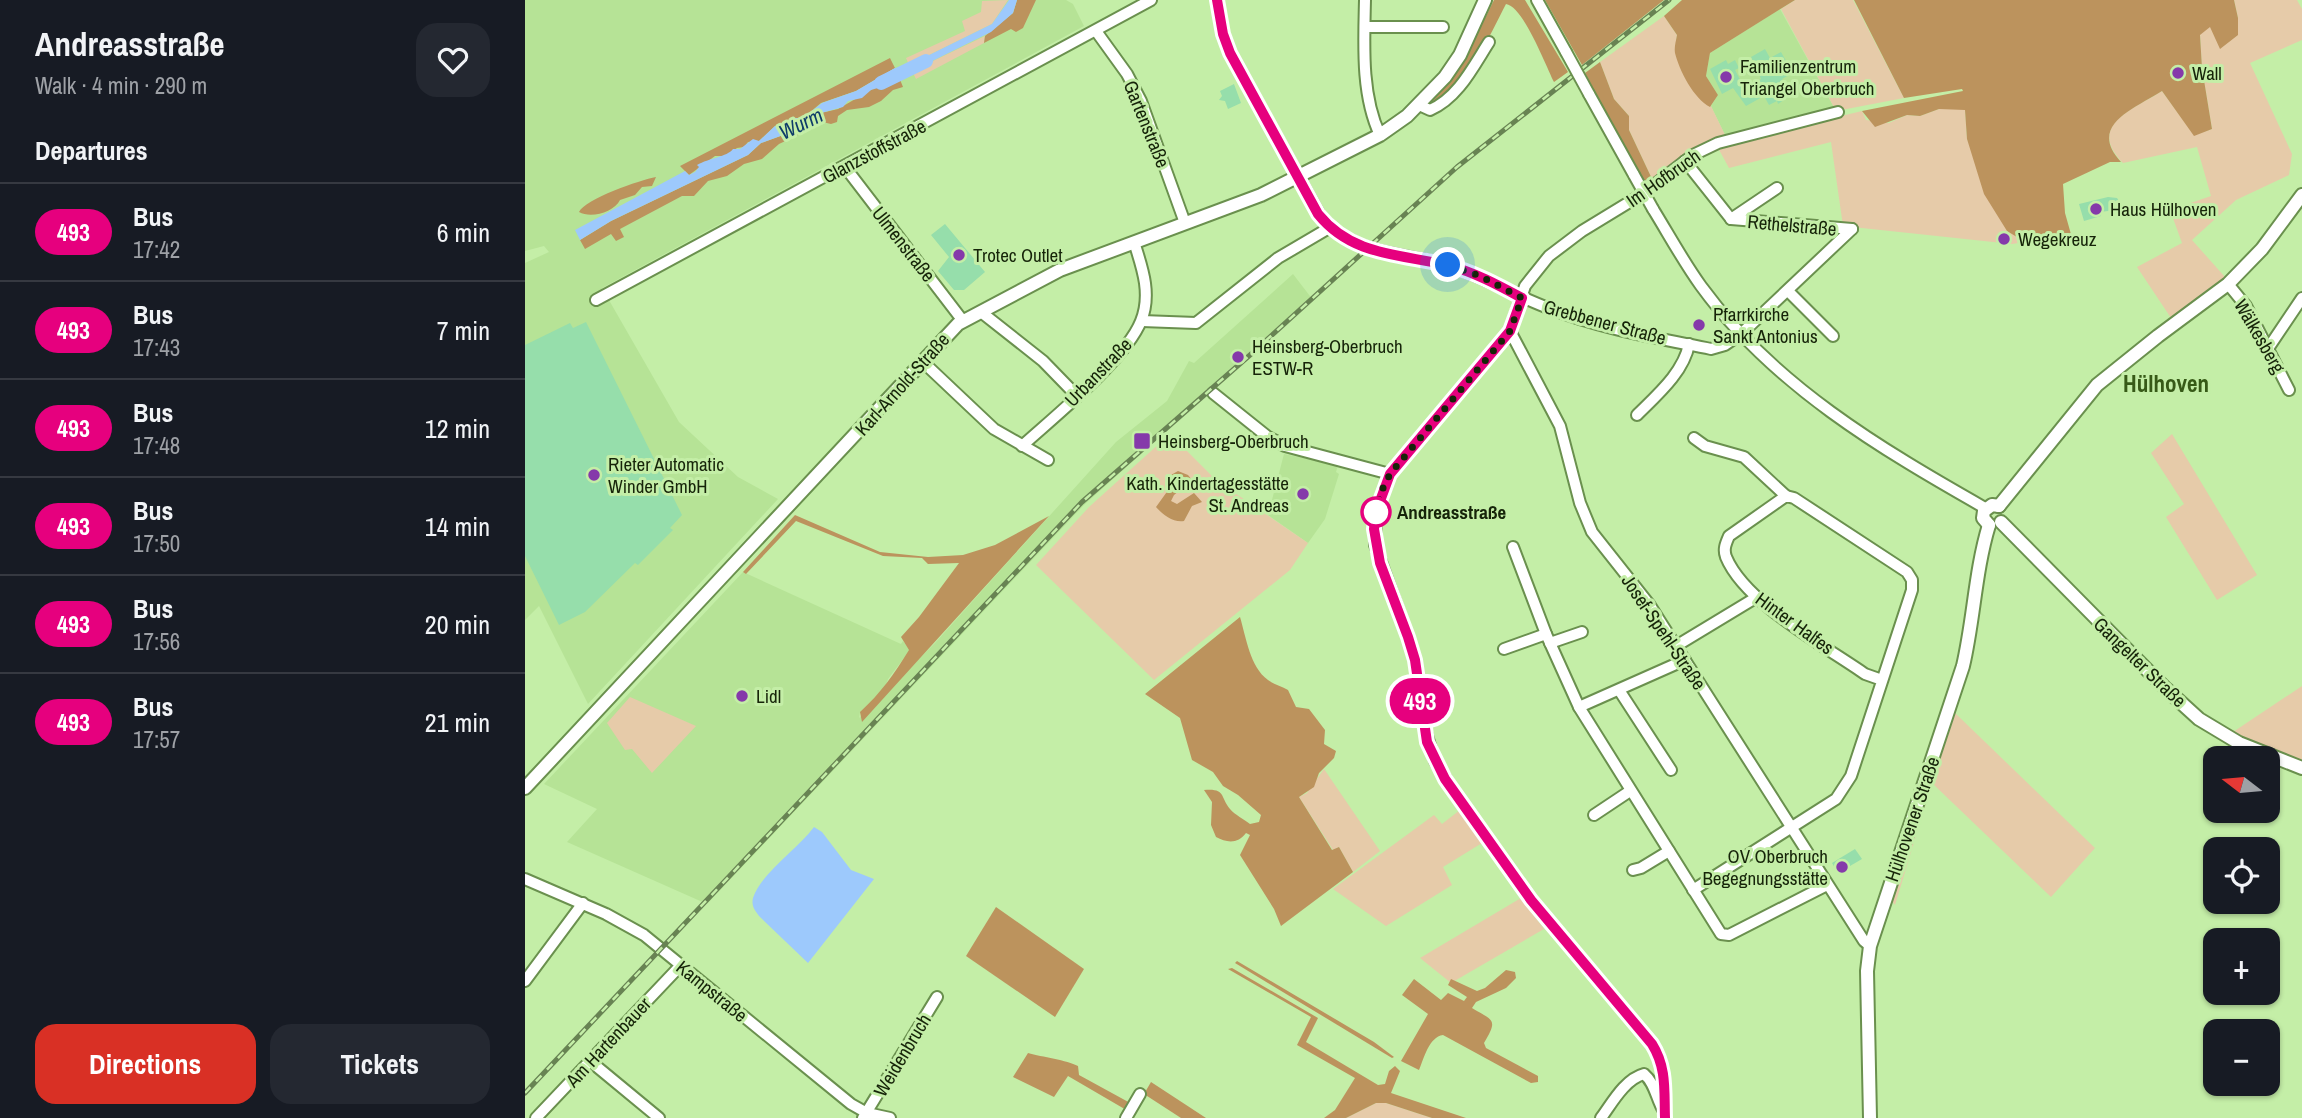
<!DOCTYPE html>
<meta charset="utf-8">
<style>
:root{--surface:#171b24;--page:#242831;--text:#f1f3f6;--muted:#9ea1a6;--line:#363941;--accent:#d93025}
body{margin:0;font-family:"Archivo Narrow",sans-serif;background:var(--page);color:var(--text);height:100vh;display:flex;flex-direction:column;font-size:26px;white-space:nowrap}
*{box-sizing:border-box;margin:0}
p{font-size:23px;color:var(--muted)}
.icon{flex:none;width:38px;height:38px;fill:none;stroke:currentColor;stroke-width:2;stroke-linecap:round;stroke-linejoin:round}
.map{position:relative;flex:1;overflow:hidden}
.details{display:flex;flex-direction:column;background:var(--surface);width:525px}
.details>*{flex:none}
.badge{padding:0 14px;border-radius:23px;font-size:24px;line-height:46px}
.needle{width:46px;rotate:286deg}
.buttons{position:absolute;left:1678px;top:746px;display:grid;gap:14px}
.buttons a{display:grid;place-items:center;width:77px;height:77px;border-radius:14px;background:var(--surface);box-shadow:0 2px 5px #0004;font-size:35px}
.you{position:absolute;width:35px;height:35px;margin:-18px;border:5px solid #fff;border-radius:50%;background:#1a73e8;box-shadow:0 0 0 10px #1a73e833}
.map>.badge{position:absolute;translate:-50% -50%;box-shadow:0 0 0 4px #fff}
h2{padding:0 35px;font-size:26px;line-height:63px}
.round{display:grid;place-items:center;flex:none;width:74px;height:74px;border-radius:21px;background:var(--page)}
.headline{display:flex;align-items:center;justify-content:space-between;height:119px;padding:0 35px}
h1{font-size:33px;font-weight:800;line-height:52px}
.action{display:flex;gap:14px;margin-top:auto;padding:14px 35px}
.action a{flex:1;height:80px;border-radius:21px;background:var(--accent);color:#fff;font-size:28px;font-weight:800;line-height:80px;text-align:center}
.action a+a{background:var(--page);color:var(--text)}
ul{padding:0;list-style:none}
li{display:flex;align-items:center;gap:21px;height:98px;padding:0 35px;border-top:2px solid var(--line)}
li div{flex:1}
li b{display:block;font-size:26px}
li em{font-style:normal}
li .badge{min-width:77px;font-weight:700;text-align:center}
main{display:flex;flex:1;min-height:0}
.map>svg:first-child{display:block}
</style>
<main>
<section class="details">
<div class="headline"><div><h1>Andreasstraße</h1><p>Walk · 4 min · 290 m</p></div><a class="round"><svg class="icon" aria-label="heart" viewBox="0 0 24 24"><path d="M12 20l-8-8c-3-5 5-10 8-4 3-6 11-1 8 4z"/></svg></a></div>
<h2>Departures</h2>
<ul>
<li><span class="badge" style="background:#e6007e;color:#fff">493</span><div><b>Bus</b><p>17:42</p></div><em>6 min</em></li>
<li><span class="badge" style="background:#e6007e;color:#fff">493</span><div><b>Bus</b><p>17:43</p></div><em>7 min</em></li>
<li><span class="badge" style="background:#e6007e;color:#fff">493</span><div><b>Bus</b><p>17:48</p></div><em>12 min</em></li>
<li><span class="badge" style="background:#e6007e;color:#fff">493</span><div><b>Bus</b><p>17:50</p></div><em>14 min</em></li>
<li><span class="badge" style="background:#e6007e;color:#fff">493</span><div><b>Bus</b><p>17:56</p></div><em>20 min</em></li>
<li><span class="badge" style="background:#e6007e;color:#fff">493</span><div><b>Bus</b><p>17:57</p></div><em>21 min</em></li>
</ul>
<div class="action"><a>Directions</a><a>Tickets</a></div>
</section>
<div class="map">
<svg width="1777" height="1118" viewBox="0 0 1777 1118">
<rect width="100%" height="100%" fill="#c4eea7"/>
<g fill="#b6e396">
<path d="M 0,0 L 541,0 L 548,4 L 559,26 L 77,288 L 154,422 L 213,477 L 253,499 L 63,704 L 14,606 L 0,620 L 0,263 L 24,252 L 19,246 L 0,251 Z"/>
<path d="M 1255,9 L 1311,111 L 1201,137 L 1186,106 L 1193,95 L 1181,76 L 1185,53 Z"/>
<path d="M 768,274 L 788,300 L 559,505 L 182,904 L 42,842 L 72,809 L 19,784 L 218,572 L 376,644 L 378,641 L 385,650 L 363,679 L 360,689 L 335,712 L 334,718 L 410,643 L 591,442 L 642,401 L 664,361 L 669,363 Z"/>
<path d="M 759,454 L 813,465 L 811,472 L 814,474 L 800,519 L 783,543 L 743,515 Z"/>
</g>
<g fill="#e6cba9">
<path d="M 483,0 L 467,24 L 384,65 L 381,58 L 440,31 L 437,21 L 456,12 L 457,1 Z"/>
<path d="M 1270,0 L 1328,0 L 1379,98 L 1311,111 L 1256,9 Z"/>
<path d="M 1709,0 L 1772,0 L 1777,9 L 1777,40 L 1725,63 L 1767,154 L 1764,175 L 1711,200 L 1667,240 L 1700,277 L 1646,318 L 1612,267 L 1657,243 L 1645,210 L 1686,196 L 1672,147 L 1598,163 C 1561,125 1607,110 1637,91 L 1669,135 L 1687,129 L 1677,68 L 1675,34 L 1685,26 L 1713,18 Z"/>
<path d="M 1139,16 L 1152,35 L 1150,51 L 1186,106 L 1201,137 L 1128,181 L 1104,130 L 1104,116 L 1089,99 L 1075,62 Z"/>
<path d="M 460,36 L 459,43 L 391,79 L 387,71 Z"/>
<path d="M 1414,109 L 1440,109 L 1442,139 L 1482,231 L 1500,242 L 1487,244 L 1318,226 L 1306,142 L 1204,168 L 1192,146 L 1337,111 L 1341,120 L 1364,123 L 1382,115 L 1395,116 Z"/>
<path d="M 645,434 L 691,480 L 783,543 L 765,570 L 629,680 L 511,565 L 564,507 Z"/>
<path d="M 1647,434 L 1732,575 L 1692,600 L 1641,517 L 1659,504 L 1626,453 Z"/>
<path d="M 1777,686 L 1777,765 L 1705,734 Z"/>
<path d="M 105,697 L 171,726 L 127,773 L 107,749 L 100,750 L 82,723 Z"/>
<path d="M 1430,713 L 1570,848 L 1526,897 L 1407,783 L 1370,905 L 1367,901 Z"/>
<path d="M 799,769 L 855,851 L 828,872 L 814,847 L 808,850 L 774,797 L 782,793 Z"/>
<path d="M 935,810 L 957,843 L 918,867 L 927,885 L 861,926 L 808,889 L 909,815 L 917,824 Z"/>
<path d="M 996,898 L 1019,929 L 926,983 L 895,958 Z"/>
<path d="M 851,1103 L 861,1103 L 907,1118 L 821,1118 Z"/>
</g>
<g fill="#bc935d">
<path d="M 492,0 L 511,0 L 498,28 L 491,32 L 486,29 L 459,43 L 460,36 L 488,13 Z"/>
<path d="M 969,0 L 1000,0 L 1043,72 L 1029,82 C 1021,66 998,6 981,4 C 965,35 939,93 905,104 L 937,64 Z"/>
<path d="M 1020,0 L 1139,0 L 1057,65 Z"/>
<path d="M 1157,0 L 1270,0 L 1185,53 L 1181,76 L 1193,95 L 1185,107 C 1169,99 1154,70 1150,53 C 1149,47 1151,41 1152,35 L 1139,16 Z"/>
<path d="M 1329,0 L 1709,0 L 1713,18 L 1713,35 L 1695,49 L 1685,27 L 1675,35 L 1677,68 L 1687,129 L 1669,136 L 1637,91 C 1609,109 1562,125 1596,162 L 1585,162 L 1538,184 L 1540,213 L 1549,245 L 1500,242 L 1482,231 L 1459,194 L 1442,139 L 1440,110 L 1414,109 L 1395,116 L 1382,115 L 1350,127 L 1337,111 L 1438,91 L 1437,89 L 1379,98 Z"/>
<path d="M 365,58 L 370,68 L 331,91 L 296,103 L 278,118 L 265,120 L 256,128 L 250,126 L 234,141 L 223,142 L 219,147 L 212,148 L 201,156 L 190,156 L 164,175 L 155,166 Z"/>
<path d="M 1075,62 L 1089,99 L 1104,116 L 1104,130 L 1128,181 L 1118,188 L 1060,73 Z"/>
<path d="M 374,77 L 378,87 L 368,90 L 356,101 L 344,107 L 322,110 L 313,116 L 312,122 L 306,124 L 293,121 L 292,126 L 254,144 L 237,159 L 219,164 L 202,176 L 183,181 L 169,196 L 157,196 L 95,229 L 99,237 L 91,241 L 86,234 L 60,249 L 55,240 L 86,221 L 223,155 L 236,143 L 280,127 L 296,113 L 313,109 L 351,87 L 366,84 L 369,78 Z"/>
<path d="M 131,177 L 127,186 L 117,187 L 110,195 L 95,200 C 89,212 66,219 54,212 C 60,199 115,180 131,177 Z"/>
<path d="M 653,471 L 663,475 L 667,480 L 649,495 L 646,501 L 652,504 L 669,493 L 677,502 L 667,506 L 659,521 C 649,523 638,515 631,507 L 649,482 L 646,475 Z"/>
<path d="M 270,515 L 355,552 L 403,557 L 438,555 L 470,545 L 524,516 L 337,722 L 335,712 C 356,693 369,674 384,650 L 376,637 L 394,617 L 434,563 L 403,564 L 397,558 L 358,556 L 271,521 L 221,574 L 218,572 Z"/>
<path d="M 715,617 C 721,637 725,667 743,680 C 748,684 757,686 763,690 L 771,707 L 784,709 L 800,730 L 799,744 L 811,751 L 809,758 L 794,773 L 789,787 L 774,797 L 807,850 L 814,847 L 828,872 L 756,926 L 749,909 L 715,855 L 725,835 L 721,833 C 713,844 702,843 691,837 L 686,825 L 687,802 L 679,790 C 701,788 695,797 705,809 C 710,815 719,819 725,824 L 734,822 L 736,815 L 713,795 L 698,786 L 688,772 L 667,760 L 655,718 L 620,694 Z"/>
<path d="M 471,907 L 559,969 L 530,1017 L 441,956 Z"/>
<path d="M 712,961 L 849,1042 L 869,1057 L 867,1058 L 710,963 Z"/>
<path d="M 707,968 L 793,1018 L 781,1042 L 853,1085 L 860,1084 L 864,1071 L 870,1066 L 875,1071 L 866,1093 L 941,1118 L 907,1118 L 861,1103 L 851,1103 L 821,1118 L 799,1118 L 810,1110 L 830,1078 L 772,1045 L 786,1017 L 703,969 Z"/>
<path d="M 981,970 L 990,972 L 991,978 L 981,988 L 951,1002 L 947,1008 C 969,1021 973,1019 959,1043 L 961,1048 L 1013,1076 L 1013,1082 L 1006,1083 L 918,1035 C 904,1037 899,1058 894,1070 L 876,1061 L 903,1014 L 877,995 L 889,979 L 916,1000 L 923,993 L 939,1001 L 942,997 L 923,985 L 926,979 L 952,991 L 960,988 Z"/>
<path d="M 503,1053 C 517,1057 542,1060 553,1066 L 554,1075 L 607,1104 L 603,1111 L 543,1076 L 529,1097 L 488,1077 Z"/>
<path d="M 626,1082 L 681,1118 L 656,1118 L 619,1094 Z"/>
</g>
<g fill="#9dc9fc">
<path d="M 484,0 L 492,0 L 488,13 L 466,32 L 387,71 L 384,65 L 467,24 Z"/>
<path d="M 370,68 L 374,77 L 369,78 L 366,84 L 346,90 L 337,98 L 323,101 L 318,107 L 296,113 L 280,127 L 236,143 L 223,155 L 86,221 L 55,240 L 50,230 L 160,171 L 164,175 L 170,172 L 174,167 L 172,165 C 184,158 202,157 208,149 L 215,149 L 228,139 L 234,141 L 250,126 L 256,128 L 267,118 L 278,118 L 297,103 L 331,91 Z"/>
<path d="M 289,827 L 297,832 L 326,870 L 349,879 L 283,963 L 235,917 C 230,911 226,906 228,898 C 236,873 273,849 289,827 Z"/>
</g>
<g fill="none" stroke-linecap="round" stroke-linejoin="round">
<path stroke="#9dc9fc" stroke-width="14" d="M 356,83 L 401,61"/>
</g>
<g fill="#96deab">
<path d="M 1240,49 L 1245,58 L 1256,52 L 1264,66 L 1266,74 L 1257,79 L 1266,95 L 1253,104 L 1252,101 L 1244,105 L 1239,96 L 1221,106 L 1208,88 L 1197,94 L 1185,69 L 1201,60 L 1203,64 L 1210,60 L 1214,68 L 1210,70 L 1220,89 L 1236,79 L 1226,57 Z"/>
<path d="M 709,84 L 716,103 L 703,109 L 700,101 L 694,100 L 697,96 L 695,91 Z"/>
<path d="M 1583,197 L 1592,198 L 1599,209 L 1575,212 L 1576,216 L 1559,221 L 1554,204 Z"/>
<path d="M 420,224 L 460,272 L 439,290 L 429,290 L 413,271 L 424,257 L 406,235 Z"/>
<path d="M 61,322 L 157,515 L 145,528 L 148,530 L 113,565 L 110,563 L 60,612 L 34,625 L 0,556 L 0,345 L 45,323 L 48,328 Z"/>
<path d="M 1330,849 L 1337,859 L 1313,873 L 1307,863 Z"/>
</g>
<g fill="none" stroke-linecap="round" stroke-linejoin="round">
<defs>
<g id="minor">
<path d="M 692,0 L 698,34 L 705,53 L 794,214 C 830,260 879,250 928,267 C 962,279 993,297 1026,309 C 1077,329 1132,338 1186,349 L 1200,345 L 1216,334 L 1327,229"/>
<path d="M 840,0 C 839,44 836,95 855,135"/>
<path d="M 1012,0 L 1041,52"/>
<path d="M 840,27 L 918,27"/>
<path d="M 571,31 L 602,74 L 616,101 L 660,223"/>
<path d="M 1064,94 L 1109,175"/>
<path d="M 894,105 L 905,110 C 933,98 948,67 964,42"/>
<path d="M 1160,161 L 1206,219"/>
<path d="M 320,167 L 438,321"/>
<path d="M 1128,209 C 1144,235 1158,261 1176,286 C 1248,385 1356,449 1460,508"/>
<path d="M 1206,219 L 1327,229"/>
<path d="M 1206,219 L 1252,188"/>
<path d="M 1703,284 L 1721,306 L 1764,390"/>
<path d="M 1263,291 L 1308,336"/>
<path d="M 71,300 L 626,0"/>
<path d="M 456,312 L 518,361 L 552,396"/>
<path d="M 617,321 L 671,323 L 753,258 L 804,228"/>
<path d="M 985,331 L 1035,426 L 1055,503 L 1067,532 L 1124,604 L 1339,941 L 1345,946"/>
<path d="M 1744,347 L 1777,298"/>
<path d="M 397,361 L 469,429 L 523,460"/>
<path d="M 688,393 L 743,437 L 760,446 L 865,474"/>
<path d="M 1112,415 C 1132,395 1159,372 1164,344"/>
<path d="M 1169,438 L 1180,446 L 1219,457 L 1261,496"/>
<path d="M 497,446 C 529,417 601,359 616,321 C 627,294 617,267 609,242"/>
<path d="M 988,547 L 1021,634 L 1054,707"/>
<path d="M 1025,643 L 1057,632"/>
<path d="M 1151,646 L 1232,597"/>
<path d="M 979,649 L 1021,634"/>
<path d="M 1160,660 L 1054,707 L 1196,934 L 1204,935 L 1302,885"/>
<path d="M 1094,690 L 1146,770"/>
<path d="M 1069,815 L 1105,791"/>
<path d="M 1108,870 L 1116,868 L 1144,851"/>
<path d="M 0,879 L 81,914 L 119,935 L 326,1104 L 342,1113 L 365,1118"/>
<path d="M 1168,890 L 1311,799 L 1326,776 L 1387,590 L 1387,580 L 1382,572 L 1269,498 L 1261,496 L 1204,536 C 1201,543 1198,549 1201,557 C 1220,603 1300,646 1340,674 L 1357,680"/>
<path d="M 0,981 L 58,903"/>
<path d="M 65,1061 L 134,1118"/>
<path d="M 11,1118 L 156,965"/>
<path d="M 338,1118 L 412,997"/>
<path d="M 601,1118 L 615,1094"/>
<path d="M 1076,1118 C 1087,1103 1100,1079 1119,1074 C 1131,1084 1131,1100 1140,1113"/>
<path d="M 1140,1118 C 1139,1091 1142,1068 1127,1044 L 1006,900 L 932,797 L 910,761 L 897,720 L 890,660 L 883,637 L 850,545 L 851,512 L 865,474 L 985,331 L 1000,286 L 1024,256 L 1057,231 L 1116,195 L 1168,155 L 1193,143 L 1313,112"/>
</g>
<g id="major">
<path d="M 1474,506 L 1572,385 L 1633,336 L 1703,284 L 1737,249 L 1777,195"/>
<path d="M 1476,522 L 1641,689 L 1674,719 L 1714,743 L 1777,768"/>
<path d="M 1464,525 L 1458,518 L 1459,511 L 1467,505 L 1474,506"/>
<path d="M 0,788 L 433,324 L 535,270 L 736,195 L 855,135 L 882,116 L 920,77 L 935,55 L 960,0"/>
<path d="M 1345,1118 L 1342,971 L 1345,946 L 1438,666 C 1449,619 1450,571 1464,525"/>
</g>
</defs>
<use href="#minor" stroke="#6a904e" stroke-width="14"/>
<use href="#major" stroke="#6a904e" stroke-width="16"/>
<use href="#minor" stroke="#fff" stroke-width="10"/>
<use href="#major" stroke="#fff" stroke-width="12"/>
<defs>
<path id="rail" d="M 0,1093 L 557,502 L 725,355 L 932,167 L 1144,0"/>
</defs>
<use href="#rail" stroke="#688353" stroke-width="5"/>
<use href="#rail" stroke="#c4eea7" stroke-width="2.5" stroke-dasharray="8" stroke-linecap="butt"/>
<defs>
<g id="minor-bridge">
<path d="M 1041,52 L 1064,94"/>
<path d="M 1109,175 L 1128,209"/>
</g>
</defs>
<use href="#minor-bridge" stroke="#6a904e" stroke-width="14" stroke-linecap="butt"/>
<use href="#minor-bridge" stroke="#fff" stroke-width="10"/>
</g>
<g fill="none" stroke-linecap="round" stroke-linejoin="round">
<defs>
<path id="line" d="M 692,0 L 698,34 L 705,53 L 793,214 C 827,256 874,254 922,265 C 949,272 973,285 997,298 L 985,331 L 865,474 L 851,512 L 849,529 L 855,563 L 883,637 L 890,660 L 902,742 L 920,779 L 1006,900 L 1127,1044 C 1142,1068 1139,1091 1140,1118"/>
</defs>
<use href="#line" stroke="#fff" stroke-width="16"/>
<use href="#line" stroke="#e6007e" stroke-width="10"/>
<path stroke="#162409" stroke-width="7" stroke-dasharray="0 12.6" d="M 851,512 L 856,492 L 865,474 L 985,331 L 997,298 L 955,276 L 923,265"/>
</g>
<g fill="#8539aa" stroke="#c4eea7" stroke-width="2.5">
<circle cx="1653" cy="73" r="7"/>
<circle cx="1201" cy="77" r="7"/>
<circle cx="1571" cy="209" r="7"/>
<circle cx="1479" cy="239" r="7"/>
<circle cx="434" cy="255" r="7"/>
<circle cx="1174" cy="325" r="7"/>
<circle cx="713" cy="357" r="7"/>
<rect x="608" y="432" width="18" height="18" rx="3.5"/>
<circle cx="69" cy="475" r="7"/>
<circle cx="778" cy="494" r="7"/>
<circle cx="217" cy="696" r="7"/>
<circle cx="1317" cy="867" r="7"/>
</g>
<circle fill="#fff" stroke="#e6007e" stroke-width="3.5" cx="851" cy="512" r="14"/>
<g text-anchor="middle" stroke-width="6" stroke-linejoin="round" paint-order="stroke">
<g font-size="19" fill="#162409" stroke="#c4eea7" text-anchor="start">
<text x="1215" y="73">Familienzentrum<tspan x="1215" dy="22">Triangel Oberbruch</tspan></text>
<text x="1667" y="80">Wall</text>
<text x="1585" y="216">Haus Hülhoven</text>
<text x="1493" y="246">Wegekreuz</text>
<text x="448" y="262">Trotec Outlet</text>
<text x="1188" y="321">Pfarrkirche<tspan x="1188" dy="22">Sankt Antonius</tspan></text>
<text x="727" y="353">Heinsberg-Oberbruch<tspan x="727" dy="22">ESTW-R</tspan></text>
<text x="633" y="448">Heinsberg-Oberbruch</text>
<text x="83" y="471">Rieter Automatic<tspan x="83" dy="22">Winder GmbH</tspan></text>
<text x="764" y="490" text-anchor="end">Kath. Kindertagesstätte<tspan x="764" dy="22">St. Andreas</tspan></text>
<text x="231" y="703">Lidl</text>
<text x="1303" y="863" text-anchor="end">OV Oberbruch<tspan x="1303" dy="22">Begegnungsstätte</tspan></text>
</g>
<g font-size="19" fill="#162409" stroke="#c4eea7">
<text transform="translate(622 124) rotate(68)" y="7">Gartenstraße</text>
<text transform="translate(349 151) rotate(-28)" y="7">Glanzstoffstraße</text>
<text transform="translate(1138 178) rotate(-35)" y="7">Im Hofbruch</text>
<text transform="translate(1267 225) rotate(5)" y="7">Rethelstraße</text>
<text transform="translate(379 244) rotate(52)" y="7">Ulmenstraße</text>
<text transform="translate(1080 322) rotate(15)" y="7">Grebbener Straße</text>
<text transform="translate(1735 336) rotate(60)" y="7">Wälkesberg</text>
<text transform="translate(573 372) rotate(-46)" y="7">Urbanstraße</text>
<text transform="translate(377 384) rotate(-48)" y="7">Karl-Arnold-Straße</text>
<text transform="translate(1270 623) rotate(36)" y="7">Hinter Halfes</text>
<text transform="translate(1139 632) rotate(56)" y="7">Josef-Spehl-Straße</text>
<text transform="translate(1615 662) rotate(44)" y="7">Gangelter Straße</text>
<text transform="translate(1387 819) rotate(-71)" y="7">Hülhovener Straße</text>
<text transform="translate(187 991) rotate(39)" y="7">Kampstraße</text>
<text transform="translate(83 1042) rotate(-47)" y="7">Am Hartenbauer</text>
<text transform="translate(377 1055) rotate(-59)" y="7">Weidenbruch</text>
</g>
<g font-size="19" font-weight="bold" fill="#162409" stroke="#c4eea7" text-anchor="start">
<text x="872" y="519">Andreasstraße</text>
</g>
<g font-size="21" font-style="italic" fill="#0e3b69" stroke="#c4eea7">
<text transform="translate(276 124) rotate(-26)" y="7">Wurm</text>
</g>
<g font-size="23" font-weight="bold" fill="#375a17" stroke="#c4eea7">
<text x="1641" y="392">Hülhoven</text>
</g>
</g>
</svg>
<div class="buttons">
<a><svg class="needle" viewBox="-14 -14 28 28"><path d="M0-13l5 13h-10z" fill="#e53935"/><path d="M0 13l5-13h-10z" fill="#9ea1a6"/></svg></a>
<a><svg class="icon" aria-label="locate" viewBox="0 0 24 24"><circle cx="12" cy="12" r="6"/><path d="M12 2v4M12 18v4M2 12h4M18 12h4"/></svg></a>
<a>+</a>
<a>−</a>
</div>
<div class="you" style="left:923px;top:265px"></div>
<b class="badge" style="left:895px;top:701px;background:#e6007e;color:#fff">493</b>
</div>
</main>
